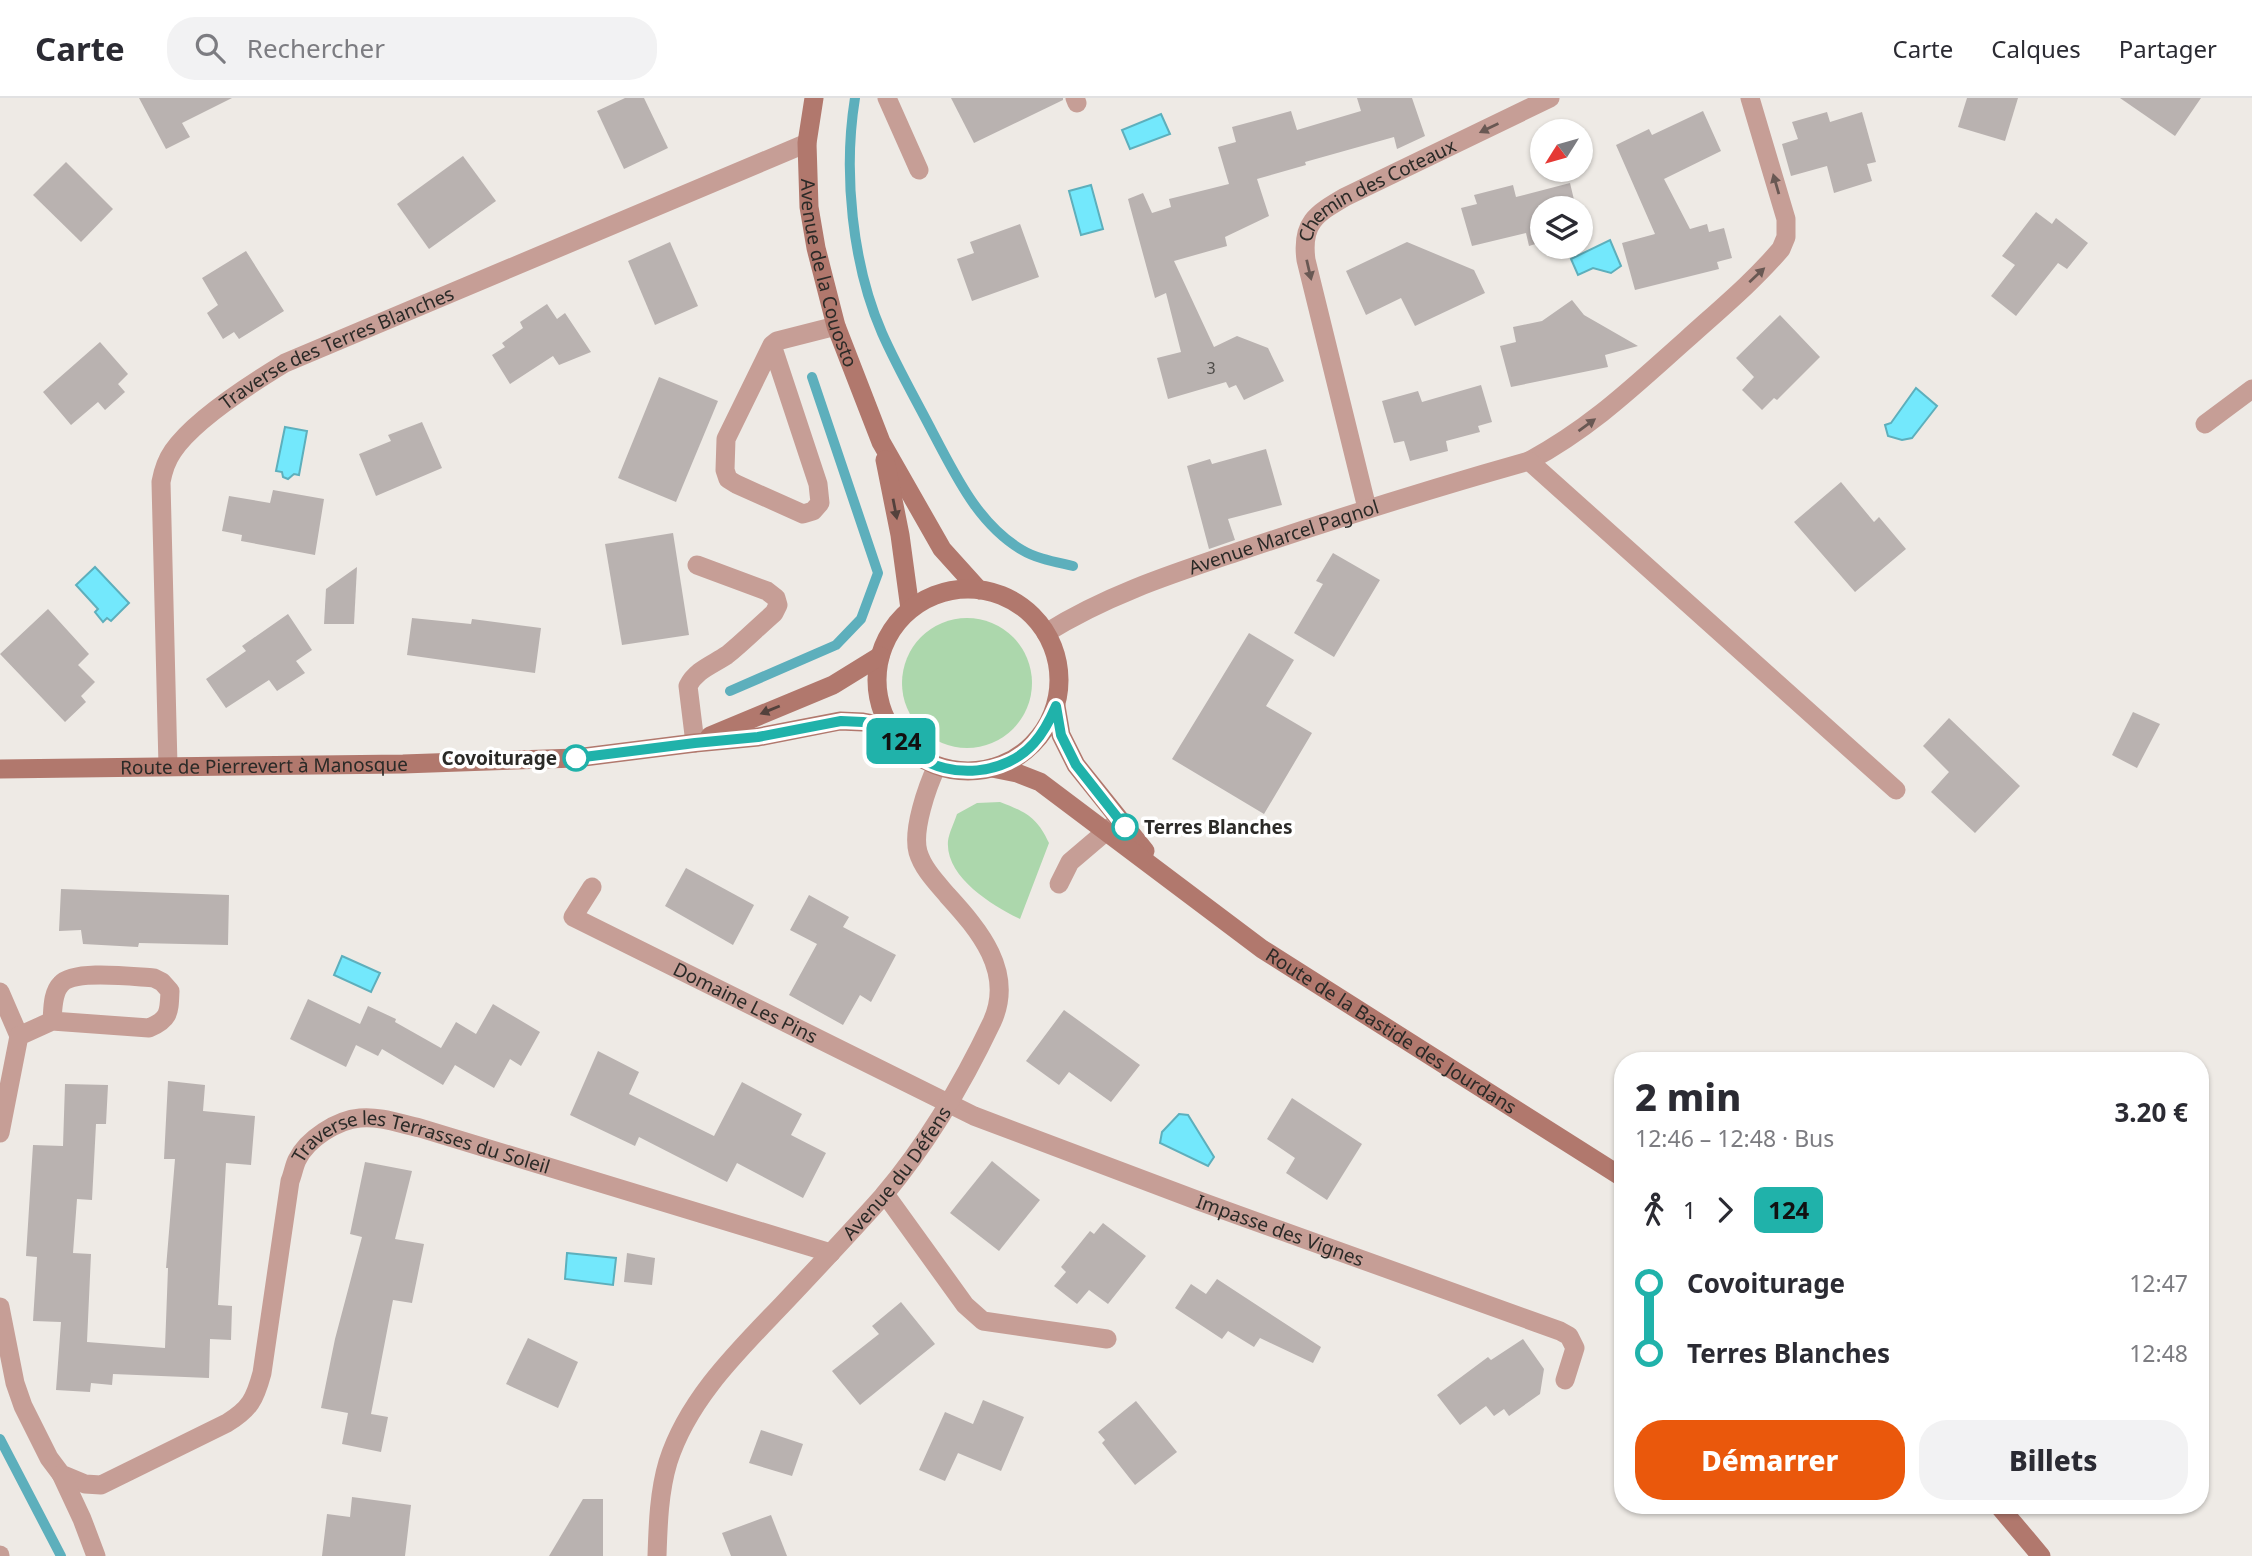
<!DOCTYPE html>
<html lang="fr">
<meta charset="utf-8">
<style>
:root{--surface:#fff;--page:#f2f2f3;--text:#2b2b33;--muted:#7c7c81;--line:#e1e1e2;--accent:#ea580c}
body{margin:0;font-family:"Noto Sans",sans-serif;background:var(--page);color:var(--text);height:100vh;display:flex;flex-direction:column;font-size:26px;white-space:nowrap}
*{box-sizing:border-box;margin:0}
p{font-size:23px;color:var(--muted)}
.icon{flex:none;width:38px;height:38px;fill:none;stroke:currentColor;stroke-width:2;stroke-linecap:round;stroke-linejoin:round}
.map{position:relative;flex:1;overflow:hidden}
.details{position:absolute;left:1614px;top:954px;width:595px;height:462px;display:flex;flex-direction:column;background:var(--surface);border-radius:28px;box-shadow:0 2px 5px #0004}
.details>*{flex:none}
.badge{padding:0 14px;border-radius:10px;font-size:24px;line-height:46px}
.needle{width:46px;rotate:233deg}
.fabs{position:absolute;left:1530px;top:21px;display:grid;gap:14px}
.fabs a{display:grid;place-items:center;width:63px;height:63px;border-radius:50%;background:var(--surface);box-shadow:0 2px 5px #0004;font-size:35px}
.map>.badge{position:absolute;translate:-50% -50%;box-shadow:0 0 0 4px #fff}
.legs{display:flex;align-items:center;gap:10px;height:77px;padding:0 21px;font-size:23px}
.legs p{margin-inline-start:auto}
.summary{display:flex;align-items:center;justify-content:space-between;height:119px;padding:0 21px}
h1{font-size:38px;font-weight:800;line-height:52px}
.primary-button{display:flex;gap:14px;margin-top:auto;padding:14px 21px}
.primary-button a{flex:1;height:80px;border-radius:28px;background:var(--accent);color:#fff;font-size:28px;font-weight:800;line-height:80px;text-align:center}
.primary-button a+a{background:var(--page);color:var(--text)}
ul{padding:0 21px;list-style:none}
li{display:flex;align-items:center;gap:24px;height:70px;font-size:26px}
li i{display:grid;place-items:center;width:10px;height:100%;margin:0 9px;background:currentColor}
li i::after{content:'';width:18px;height:18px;margin:-9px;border:5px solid;border-radius:50%;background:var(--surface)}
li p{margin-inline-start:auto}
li:first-child i{background:linear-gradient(#0000 50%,currentColor 0)}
li:last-child i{background:linear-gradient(currentColor 50%,#0000 0)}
header{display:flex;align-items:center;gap:42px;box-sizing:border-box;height:98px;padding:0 35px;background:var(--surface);border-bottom:2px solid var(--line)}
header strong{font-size:33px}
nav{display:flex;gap:38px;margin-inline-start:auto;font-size:24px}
.search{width:490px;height:63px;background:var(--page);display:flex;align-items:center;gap:18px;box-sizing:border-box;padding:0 24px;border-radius:28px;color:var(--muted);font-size:26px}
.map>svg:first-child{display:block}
</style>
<header>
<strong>Carte</strong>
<div class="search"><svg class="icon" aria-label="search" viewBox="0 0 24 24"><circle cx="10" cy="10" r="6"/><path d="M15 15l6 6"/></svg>Rechercher</div>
<nav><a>Carte</a><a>Calques</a><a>Partager</a></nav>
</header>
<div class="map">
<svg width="2252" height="1458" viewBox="0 0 2252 1458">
<rect width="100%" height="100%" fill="#eeeae5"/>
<g fill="#acd7ac">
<circle cx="967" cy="585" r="65"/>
<path d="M 1000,704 C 1026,714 1037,719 1049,745 L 1020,821 C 993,808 945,779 948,743 C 949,735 954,725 957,716 L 977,705 Z"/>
</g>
<g fill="#73e8fc" stroke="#5dafbc" stroke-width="2">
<path d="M 1161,16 L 1170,36 L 1130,51 L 1122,32 Z"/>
<path d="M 1091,87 L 1103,131 L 1081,137 L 1069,93 Z"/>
<path d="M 1610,142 L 1621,168 L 1611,175 L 1593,170 L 1578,177 L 1571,161 Z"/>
<path d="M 1916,290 L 1937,308 L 1912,340 L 1902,342 L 1888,338 L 1885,327 L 1891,325 Z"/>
<path d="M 285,329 L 307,333 L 299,377 L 294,376 L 288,381 L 283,379 L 282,374 L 276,373 Z"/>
<path d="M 95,469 L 129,505 L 111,523 L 107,520 L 103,524 L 95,514 L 98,511 L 76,487 Z"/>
<path d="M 342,858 L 380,875 L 371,894 L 334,877 Z"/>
<path d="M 1179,1016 L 1188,1017 L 1214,1059 L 1208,1068 L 1160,1045 L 1162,1034 Z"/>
<path d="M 567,1155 L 616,1160 L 613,1187 L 565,1181 Z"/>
</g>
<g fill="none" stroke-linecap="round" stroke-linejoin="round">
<g stroke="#5dafbc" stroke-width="10">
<path d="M 855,0 C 843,74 852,166 882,235 C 897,269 916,302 933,335 C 956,378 978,426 1022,452 C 1037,461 1056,464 1073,468"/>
<path d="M 730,593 L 836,547 L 861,521 L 878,475 L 812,279"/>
<path d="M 0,1341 L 61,1458"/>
</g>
</g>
<g fill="#b9b2b0">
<path d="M 139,0 L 232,0 L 182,25 L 190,39 L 166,51 Z"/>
<path d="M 625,0 L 644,0 L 668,50 L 624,71 L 597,13 Z"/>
<path d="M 951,0 L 1063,0 L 1063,2 L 974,45 Z"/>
<path d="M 1357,0 L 1412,0 L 1425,38 L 1397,51 L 1394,39 L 1305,64 L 1306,67 L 1257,81 L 1269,118 L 1225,139 L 1227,148 L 1174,163 L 1214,249 L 1237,238 L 1268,250 L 1284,283 L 1244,302 L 1236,287 L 1229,290 L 1226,284 L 1168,301 L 1157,260 L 1181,254 L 1166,195 L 1155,200 L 1128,101 L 1143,95 L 1152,115 L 1171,109 L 1169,101 L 1229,86 L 1218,49 L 1236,44 L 1232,29 L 1291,13 L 1297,32 L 1361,13 Z"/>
<path d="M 1967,0 L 2018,0 L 2005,43 L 1958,29 Z"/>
<path d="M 2120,0 L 2201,0 L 2175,38 Z"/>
<path d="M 1703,13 L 1721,53 L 1664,81 L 1690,131 L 1707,126 L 1709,134 L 1724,130 L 1732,160 L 1717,164 L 1719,171 L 1635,192 L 1622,145 L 1655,136 L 1616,47 L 1649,31 L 1652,37 Z"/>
<path d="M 1827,14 L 1830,24 L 1862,14 L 1876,64 L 1867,66 L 1872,83 L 1834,95 L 1827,68 L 1791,78 L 1782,46 L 1798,41 L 1792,24 Z"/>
<path d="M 463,58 L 496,103 L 429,151 L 397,106 Z"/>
<path d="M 66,64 L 113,111 L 81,144 L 33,97 Z"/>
<path d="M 1570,85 L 1576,110 L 1542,110 L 1542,144 L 1529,148 L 1526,135 L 1472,148 L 1461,110 L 1477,106 L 1474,97 L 1513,87 L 1516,99 Z"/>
<path d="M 2036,114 L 2052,126 L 2056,120 L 2088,145 L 2067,171 L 2058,165 L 2016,218 L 1991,198 L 2015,167 L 2002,158 Z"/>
<path d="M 1020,126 L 1039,179 L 972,203 L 957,161 L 974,155 L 970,144 Z"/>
<path d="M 670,144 L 698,208 L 655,227 L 628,163 Z"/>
<path d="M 1407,144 L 1474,172 L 1485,195 L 1415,228 L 1401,200 L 1366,217 L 1346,173 Z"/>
<path d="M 246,153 L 284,213 L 239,241 L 234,234 L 223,241 L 207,215 L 218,207 L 202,180 Z"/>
<path d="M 1572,202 L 1584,217 L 1638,248 L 1605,257 L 1608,269 L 1511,289 L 1500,248 L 1516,244 L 1513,229 L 1542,223 Z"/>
<path d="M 547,206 L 557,221 L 565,215 L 591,254 L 559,267 L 553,258 L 510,286 L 492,257 L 505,249 L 502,245 L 523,230 L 520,224 Z"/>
<path d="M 1780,217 L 1820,259 L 1777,302 L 1774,300 L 1762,312 L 1742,292 L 1754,279 L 1736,260 Z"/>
<path d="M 100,244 L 128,276 L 118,286 L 125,294 L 105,312 L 98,304 L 71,327 L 43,294 Z"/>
<path d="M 659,279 L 718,303 L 676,404 L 618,380 Z"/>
<path d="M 1481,287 L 1492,324 L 1478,328 L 1480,334 L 1446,343 L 1448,353 L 1410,363 L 1404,343 L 1394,345 L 1382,303 L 1418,293 L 1422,304 Z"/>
<path d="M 422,324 L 442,370 L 376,398 L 359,356 L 391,343 L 388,337 Z"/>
<path d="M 1266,351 L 1282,407 L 1228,421 L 1235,442 L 1209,451 L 1187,368 L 1210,361 L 1212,366 Z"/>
<path d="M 1841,384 L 1874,424 L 1879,419 L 1906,451 L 1855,494 L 1794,424 Z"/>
<path d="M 273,392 L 324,401 L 315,457 L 241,443 L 242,437 L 222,433 L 229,398 L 270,405 Z"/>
<path d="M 673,435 L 689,537 L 622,547 L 605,446 Z"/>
<path d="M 1333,455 L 1380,482 L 1334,559 L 1294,535 L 1323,486 L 1316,483 Z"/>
<path d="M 357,469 L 354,526 L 324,526 L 326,491 Z"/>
<path d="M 48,511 L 89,556 L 78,567 L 95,584 L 81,598 L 86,604 L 65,624 L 0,556 Z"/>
<path d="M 288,516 L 312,552 L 296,563 L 305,575 L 277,593 L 269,582 L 226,610 L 206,581 L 246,553 L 242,548 Z"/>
<path d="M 412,520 L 471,526 L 472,521 L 541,530 L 535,575 L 407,557 Z"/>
<path d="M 1249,535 L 1294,562 L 1266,608 L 1312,635 L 1264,716 L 1172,661 Z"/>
<path d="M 2133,614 L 2160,626 L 2137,670 L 2112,657 Z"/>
<path d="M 1949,620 L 2020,688 L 1975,735 L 1931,694 L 1949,674 L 1923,648 Z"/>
<path d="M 686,770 L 754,807 L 733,847 L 665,808 Z"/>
<path d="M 61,791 L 229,797 L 228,847 L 139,845 L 138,849 L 83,846 L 81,832 L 59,833 Z"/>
<path d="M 809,797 L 849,819 L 843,829 L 896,857 L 871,904 L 860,897 L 843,927 L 789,897 L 817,846 L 790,832 Z"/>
<path d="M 308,901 L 360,926 L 368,908 L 396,921 L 395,924 L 441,950 L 456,924 L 476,936 L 493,906 L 540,934 L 521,968 L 510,961 L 494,990 L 455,967 L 443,987 L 382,951 L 378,958 L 356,947 L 346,969 L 290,941 Z"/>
<path d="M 1064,912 L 1140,967 L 1111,1004 L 1069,974 L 1059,987 L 1026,963 Z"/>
<path d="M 598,953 L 639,974 L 629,996 L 714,1038 L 742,984 L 802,1016 L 791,1037 L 826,1055 L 803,1100 L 737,1065 L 727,1084 L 639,1039 L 635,1048 L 570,1017 Z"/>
<path d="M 168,983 L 205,987 L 203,1013 L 255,1018 L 251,1067 L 226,1065 L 218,1207 L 232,1208 L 231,1242 L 210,1241 L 209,1280 L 113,1276 L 112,1287 L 91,1285 L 90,1294 L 56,1292 L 61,1224 L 33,1223 L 37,1159 L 26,1158 L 33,1047 L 63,1048 L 65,986 L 108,987 L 106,1026 L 96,1026 L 92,1102 L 77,1101 L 73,1155 L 91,1156 L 87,1244 L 165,1250 L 168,1170 L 166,1170 L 175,1061 L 164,1061 Z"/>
<path d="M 1292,1000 L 1362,1046 L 1327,1102 L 1286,1075 L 1295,1060 L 1267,1041 Z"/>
<path d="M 992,1063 L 1040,1102 L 999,1153 L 950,1115 Z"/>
<path d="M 365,1064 L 412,1073 L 395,1141 L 424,1146 L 412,1205 L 393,1202 L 371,1316 L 388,1319 L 381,1354 L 342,1346 L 348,1315 L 321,1310 L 335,1241 L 362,1139 L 350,1136 Z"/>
<path d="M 1103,1125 L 1146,1158 L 1108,1206 L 1089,1192 L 1077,1206 L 1054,1188 L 1066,1174 L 1061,1169 L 1090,1133 L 1094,1136 Z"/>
<path d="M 627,1155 L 655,1160 L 652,1187 L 624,1184 Z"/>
<path d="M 1217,1181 L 1321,1249 L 1313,1265 L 1260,1240 L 1254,1249 L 1228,1233 L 1222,1241 L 1175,1210 L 1191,1186 L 1206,1196 Z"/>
<path d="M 901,1204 L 935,1246 L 860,1307 L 832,1273 L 879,1236 L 872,1228 Z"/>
<path d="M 528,1240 L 578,1264 L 558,1310 L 506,1286 Z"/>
<path d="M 1523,1241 L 1544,1271 L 1540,1296 L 1509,1318 L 1504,1311 L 1494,1318 L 1486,1308 L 1460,1327 L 1437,1297 L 1488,1259 L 1491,1262 Z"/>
<path d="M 983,1302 L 1024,1319 L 1001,1373 L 958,1355 L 945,1383 L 919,1372 L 945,1314 L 973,1326 Z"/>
<path d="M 1136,1303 L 1177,1354 L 1135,1387 L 1102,1345 L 1105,1342 L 1098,1334 Z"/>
<path d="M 761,1332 L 803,1346 L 792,1378 L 749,1365 Z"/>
<path d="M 352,1399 L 411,1407 L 405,1458 L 322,1458 L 327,1416 L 350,1419 Z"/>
<path d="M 583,1401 L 603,1401 L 603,1458 L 549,1458 Z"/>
<path d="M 771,1417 L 787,1458 L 731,1458 L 722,1435 Z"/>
</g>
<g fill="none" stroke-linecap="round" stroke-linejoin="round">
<g stroke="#c69e96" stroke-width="19">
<path d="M 772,247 L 818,386 L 820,405 L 813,413 L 803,416 L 736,386 L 728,381 L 725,372 L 726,341 L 772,247 L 777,243 L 836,228"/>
<path d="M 695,645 L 688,588 C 696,572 712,567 727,557 C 743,544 758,529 774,515 L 778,507 L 776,500 L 767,493 L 697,467"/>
</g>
<g stroke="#c69e96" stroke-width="19">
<path d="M 887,0 L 919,72"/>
<path d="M 1075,0 L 1077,5"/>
<path d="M 2205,326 L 2252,291"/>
<path d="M 1529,363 C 1592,329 1634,288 1687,241 C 1719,212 1753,184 1781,151 L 1786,139 L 1786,121 L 1750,0"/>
<path id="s1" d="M 1367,410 L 1306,162 C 1301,125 1316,116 1345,99 L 1550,0"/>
<path id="s2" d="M 1046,535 C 1108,496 1175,475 1243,452 C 1338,420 1433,390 1529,363 L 1896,692"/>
<path id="s3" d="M 168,668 L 161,384 C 163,373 166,363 173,353 C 194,322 252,285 285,265 L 807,45"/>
<path d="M 1059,786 L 1070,764 L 1117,724"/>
<path id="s4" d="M 592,789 L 573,819 L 974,1018 L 1199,1103 L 1560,1233 L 1569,1238 L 1575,1250 L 1565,1282"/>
<path d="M 0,894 L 19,938"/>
<path d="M 0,1035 L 19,938 L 52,923 L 149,930 C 170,921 169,914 170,893 L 162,884 L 154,880 C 134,879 74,871 61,886 C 52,895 53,912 52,923"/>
<path d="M 885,1096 L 965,1207 L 983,1223 L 1107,1241"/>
<path id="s5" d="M 0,1209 L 15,1285 L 23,1308 L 49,1360 L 61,1376 L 85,1386 L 101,1387 L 227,1325 C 250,1311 255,1301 262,1275 L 290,1083 C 293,1076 294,1068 297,1062 C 307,1041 337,1022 360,1020 C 380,1018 401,1026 420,1030 L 831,1155"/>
<path d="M 61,1376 L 82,1421 L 96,1458"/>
<path d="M 0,1457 L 0,1458"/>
<path id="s6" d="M 657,1458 C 658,1427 659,1394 668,1364 C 688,1301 738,1253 782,1207 C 816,1171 850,1135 883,1098 C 927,1046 963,985 992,924 C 1015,874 979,832 948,798 C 937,785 923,771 918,754 C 912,732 927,689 937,668"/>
</g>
<g stroke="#b1786d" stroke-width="19">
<path id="s7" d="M 814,0 L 807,45 L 809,109 L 816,150 L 836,228 L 881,344 L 942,451 L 979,492"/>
<path d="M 885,362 L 900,437 L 910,511"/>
<circle cx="968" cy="582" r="91"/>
<path d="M 1056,608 L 1061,637 L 1076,667 L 1145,753"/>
<path d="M 710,638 L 833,587 L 880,558"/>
<path id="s8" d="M 992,670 L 1017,675 L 1040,684 L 1262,851 L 1622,1079"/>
<path id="s9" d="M 0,671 L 403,666 L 576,660 L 695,645 L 758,639 L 840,623 L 863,624 L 890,629"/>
<path d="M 1998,1407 L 2041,1458"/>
</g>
</g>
<defs><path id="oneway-solid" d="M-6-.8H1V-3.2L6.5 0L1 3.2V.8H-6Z" transform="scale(1.75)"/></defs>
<g fill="#695853">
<use href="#oneway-solid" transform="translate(1489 30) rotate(154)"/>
<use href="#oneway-solid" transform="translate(1776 86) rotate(-106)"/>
<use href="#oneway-solid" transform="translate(1309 172) rotate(77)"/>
<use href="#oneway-solid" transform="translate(1757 177) rotate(-43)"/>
<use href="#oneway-solid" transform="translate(1587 327) rotate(-36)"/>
</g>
<g fill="#53413c">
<use href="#oneway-solid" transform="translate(895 411) rotate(79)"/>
<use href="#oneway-solid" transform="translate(770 612) rotate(158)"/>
</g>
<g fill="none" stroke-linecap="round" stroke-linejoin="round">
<defs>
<path id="line-1" d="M 576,660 L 695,645 L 758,639 L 841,623 L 863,624 L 890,629 C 898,640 905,649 916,657 C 950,682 1006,677 1034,645 C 1044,634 1050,622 1056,608 L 1061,637 L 1076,667 L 1125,729"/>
</defs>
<use href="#line-1" stroke="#fff" stroke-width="16"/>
<use href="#line-1" stroke="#20b2aa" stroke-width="10"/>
</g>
<g fill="#fff" stroke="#20b2aa" stroke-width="3.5">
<circle cx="576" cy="660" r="12"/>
<circle cx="1125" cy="729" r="12"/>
</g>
<g text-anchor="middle" stroke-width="7" stroke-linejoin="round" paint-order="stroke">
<g font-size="16" fill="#4e4c49">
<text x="1211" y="276">3</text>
</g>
<g font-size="19" fill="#2b2a27" stroke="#fff">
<text dy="7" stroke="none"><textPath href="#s1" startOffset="366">Chemin des Coteaux</textPath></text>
<text dy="7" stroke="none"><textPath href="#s7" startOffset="178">Avenue de la Couosto</textPath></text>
<text dy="7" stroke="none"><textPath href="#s3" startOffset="514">Traverse des Terres Blanches</textPath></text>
<text dy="7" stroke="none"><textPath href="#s2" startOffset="257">Avenue Marcel Pagnol</textPath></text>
<text dy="7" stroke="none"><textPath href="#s9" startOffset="264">Route de Pierrevert à Manosque</textPath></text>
<text dy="7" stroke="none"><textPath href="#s4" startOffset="228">Domaine Les Pins</textPath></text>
<text dy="7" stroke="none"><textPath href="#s8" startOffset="481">Route de la Bastide des Jourdans</textPath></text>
<text dy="7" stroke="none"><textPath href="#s5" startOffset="779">Traverse les Terrasses du Soleil</textPath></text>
<text dy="7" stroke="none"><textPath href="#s6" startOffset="466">Avenue du Défens</textPath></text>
<text dy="7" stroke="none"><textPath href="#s4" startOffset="810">Impasse des Vignes</textPath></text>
</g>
<g font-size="19" font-weight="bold" fill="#2b2a27" stroke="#fff" text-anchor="end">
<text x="557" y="667">Covoiturage</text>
<text x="1144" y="736" text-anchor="start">Terres Blanches</text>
</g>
</g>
</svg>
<div class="fabs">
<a><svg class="needle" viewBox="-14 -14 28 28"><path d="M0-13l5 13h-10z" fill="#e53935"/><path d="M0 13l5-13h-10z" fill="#7c7c81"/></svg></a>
<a><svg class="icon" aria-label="layers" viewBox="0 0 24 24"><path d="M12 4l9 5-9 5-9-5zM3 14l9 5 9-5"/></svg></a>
</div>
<b class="badge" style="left:901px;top:643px;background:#20b2aa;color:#111">124</b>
<section class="details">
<div class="summary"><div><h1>2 min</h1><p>12:46 – 12:48 · Bus</p></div><b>3.20 €</b></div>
<div class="legs"><svg class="icon" aria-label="walk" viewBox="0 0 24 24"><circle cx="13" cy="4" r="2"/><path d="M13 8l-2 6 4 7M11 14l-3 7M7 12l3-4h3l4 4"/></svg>1<svg class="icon" aria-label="forward" viewBox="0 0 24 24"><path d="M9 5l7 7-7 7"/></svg><b class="badge" style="background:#20b2aa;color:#111">124</b></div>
<ul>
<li><i style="color:#20b2aa"></i><b>Covoiturage</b><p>12:47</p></li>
<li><i style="color:#20b2aa"></i><b>Terres Blanches</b><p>12:48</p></li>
</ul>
<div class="primary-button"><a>Démarrer</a><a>Billets</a></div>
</section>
</div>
